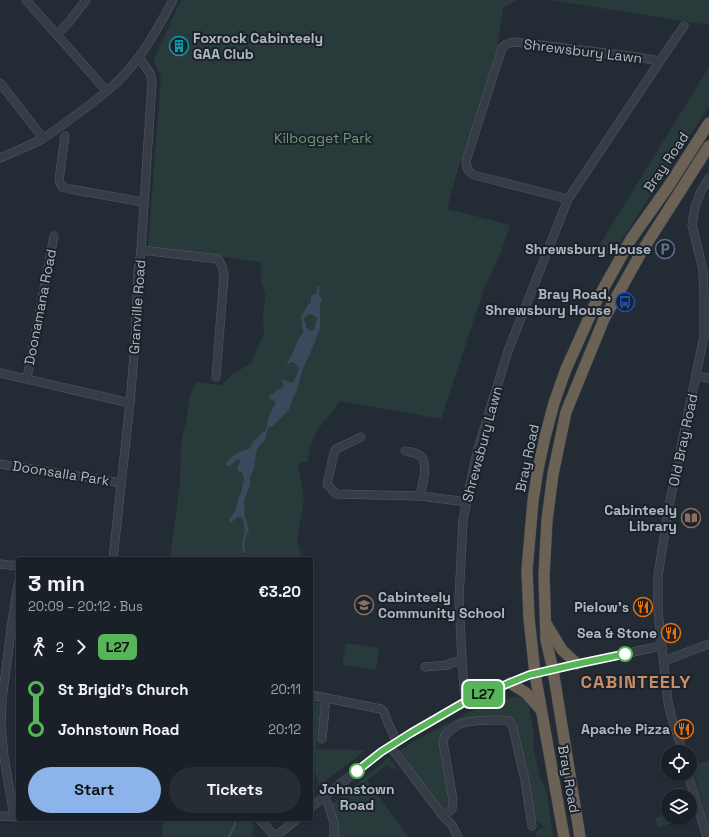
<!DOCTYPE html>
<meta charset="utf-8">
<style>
:root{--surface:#1a2028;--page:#272d34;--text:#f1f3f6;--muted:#9fa3a8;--line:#383e45;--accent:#8db4ea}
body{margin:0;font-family:"Space Grotesk",sans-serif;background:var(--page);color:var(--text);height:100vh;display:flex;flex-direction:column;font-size:15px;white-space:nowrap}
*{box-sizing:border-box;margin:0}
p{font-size:13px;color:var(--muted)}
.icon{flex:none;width:22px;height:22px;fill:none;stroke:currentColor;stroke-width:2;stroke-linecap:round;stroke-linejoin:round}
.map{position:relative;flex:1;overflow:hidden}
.side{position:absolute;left:16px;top:557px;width:297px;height:264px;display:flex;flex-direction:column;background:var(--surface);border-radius:4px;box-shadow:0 1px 3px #0004,0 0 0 1px var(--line)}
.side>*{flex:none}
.badge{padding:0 8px;border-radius:6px;font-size:14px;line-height:26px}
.controls{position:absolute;left:661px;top:745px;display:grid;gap:8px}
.controls a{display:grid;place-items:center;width:36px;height:36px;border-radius:50%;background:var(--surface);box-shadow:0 1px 3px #0004,0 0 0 1px var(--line);font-size:20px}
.map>.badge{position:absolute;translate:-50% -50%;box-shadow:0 0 0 2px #fff}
.legs{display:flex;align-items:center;gap:6px;height:44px;padding:0 12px;font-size:13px}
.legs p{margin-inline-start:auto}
.headline{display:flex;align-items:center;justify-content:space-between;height:68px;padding:0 12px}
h1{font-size:22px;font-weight:800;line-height:30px}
.primary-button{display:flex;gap:8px;margin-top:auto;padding:8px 12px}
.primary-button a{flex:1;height:46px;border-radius:24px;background:var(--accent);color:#111;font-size:16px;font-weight:800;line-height:46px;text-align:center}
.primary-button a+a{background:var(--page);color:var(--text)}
ul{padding:0 12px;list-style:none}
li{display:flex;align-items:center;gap:14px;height:40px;font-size:15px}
li i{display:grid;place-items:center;width:6px;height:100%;margin:0 5px;background:currentColor}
li i::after{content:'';width:10px;height:10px;margin:-5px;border:3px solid;border-radius:50%;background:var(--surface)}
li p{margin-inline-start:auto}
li:first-child i{background:linear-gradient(#0000 50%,currentColor 0)}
li:last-child i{background:linear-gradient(currentColor 50%,#0000 0)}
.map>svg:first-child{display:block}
</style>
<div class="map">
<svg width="709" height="837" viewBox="0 0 709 837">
<rect width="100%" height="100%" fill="#232b35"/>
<g fill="#283a3a">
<path d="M 181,0 L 517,0 L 503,8 L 497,50 L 494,56 L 492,68 L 470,136 L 457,172 L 447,209 L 510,225 L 500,255 L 485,286 L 441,419 L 340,401 L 316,432 L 309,449 L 308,461 L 298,464 L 304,498 L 297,539 L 302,559 L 171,559 L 171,550 L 180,484 L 181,444 L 187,415 L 190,395 L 196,382 L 222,385 L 230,376 L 251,363 L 264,333 L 263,318 L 265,295 L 261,281 L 261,262 L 148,247 L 161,76 L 153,61 Z"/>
<path d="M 550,0 L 709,0 L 709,25 Z"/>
<path d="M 709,67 L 709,106 L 612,255 L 597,249 Z"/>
<path d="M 346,643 L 379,648 L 376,670 L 342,665 Z"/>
<path d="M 516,696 L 519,697 L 523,699 L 527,703 L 529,707 L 534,736 L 533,746 L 540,777 L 547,793 L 553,837 L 536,837 L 536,832 L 539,829 L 543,828 L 542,823 L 537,822 L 534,820 L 528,778 L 505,716 L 460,720 L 445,729 L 441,734 L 439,743 L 446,782 L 452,799 C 450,804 448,809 442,808 L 406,763 L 409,761 L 404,757 L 400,751 L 402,749 L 421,737 L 480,707 L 488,704 L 495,703 Z"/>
<path d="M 311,702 L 321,703 L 316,749 L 366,750 L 320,785 L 318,783 L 313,764 L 311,764 Z"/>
<path d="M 389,758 L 397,769 L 393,769 L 387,765 L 367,780 L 408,837 L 336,837 L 331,805 L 387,759 Z"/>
<path d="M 709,761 L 709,827 L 692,765 Z"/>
<path d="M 668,815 L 668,818 L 670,818 L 671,824 L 658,827 L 655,818 Z"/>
<path d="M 163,819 L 248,819 L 253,825 L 253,833 L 251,837 L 162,837 Z"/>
</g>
<g fill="#3a495c" fill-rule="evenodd">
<path d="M 315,294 L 319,295 L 322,299 L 320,305 L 320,329 L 312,349 L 302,371 L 297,390 L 291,403 L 289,410 L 273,426 L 270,427 L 267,426 L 268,418 L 276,402 L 269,398 L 269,395 L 274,394 L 275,391 L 282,388 L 284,385 L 281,379 L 292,383 L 294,381 L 298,372 L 299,368 L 296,364 L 292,362 L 286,365 C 293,356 296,340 303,333 L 301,317 L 308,305 L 311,302 L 311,296 ZM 310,314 L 315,316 L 317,318 L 314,329 L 311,331 L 306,328 L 306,323 L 304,321 L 304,318 Z"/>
<path d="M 263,432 L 267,434 L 264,441 L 257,449 L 254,468 L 250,477 L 250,485 L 244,501 L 245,511 L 244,514 L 246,519 L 248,528 L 249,531 L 246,534 L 245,532 L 243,519 L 240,517 L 237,517 L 232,522 L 230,523 L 229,520 L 235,511 L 238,500 L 241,493 L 244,479 L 242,472 C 235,471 237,467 240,462 L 240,460 L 238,459 L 231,465 L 228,466 L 226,465 C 229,455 242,451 251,448 L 251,445 C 254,440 259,437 263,432 Z"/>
</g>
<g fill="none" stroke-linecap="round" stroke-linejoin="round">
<g stroke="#3a495c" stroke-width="2">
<path d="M 318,297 L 318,287"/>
<path d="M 264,435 L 269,425"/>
<path d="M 244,552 L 243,544 L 246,531"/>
<path d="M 229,837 L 235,825 L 235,819"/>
</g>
<defs>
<g id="minor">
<path d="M 26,0 L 104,88 L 107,91"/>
<path d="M 57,35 L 69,22 L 86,0"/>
<path d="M 0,83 L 43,138"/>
<path d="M 65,136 L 59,180 L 62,187 L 70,189 L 143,202"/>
<path d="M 0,158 C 14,152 29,146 42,139 C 55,131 68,121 80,112 C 103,95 121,81 138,58 C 152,40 162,20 173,0"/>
<path d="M 568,199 L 474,175 C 468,172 466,167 466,161 L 502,48 C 508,41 515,42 524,43 L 630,56 L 660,61"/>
<path d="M 141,250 L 218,259 L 222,266 L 224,276 L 216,377"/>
<path d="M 0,373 L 130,403"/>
<path d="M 696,376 L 709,378"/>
<path d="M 27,378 L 54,236"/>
<path d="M 361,437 L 336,449 L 334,453 L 327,484 L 336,494 L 420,496 L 467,502"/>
<path d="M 405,451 C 409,452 414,452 417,454 C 431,459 422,485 420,496"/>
<path d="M 0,464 L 121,483"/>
<path d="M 113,559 L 130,403 L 135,343 L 138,272 L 141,250 L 152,82 L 150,73 L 139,58"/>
<path d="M 0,564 L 18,566"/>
<path d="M 664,661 L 709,644"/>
<path d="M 425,667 L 448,665 L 451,663 L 462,661"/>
<path d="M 311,695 L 381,709 L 384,712 L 388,723 L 397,742"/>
<path d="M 466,701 L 464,687 L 462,661 L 459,599 L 463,520 L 469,490 L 478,448 L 508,351 L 568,199 L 660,61 L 684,26"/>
<path d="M 322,739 L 326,698"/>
<path d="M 390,746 L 443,816 L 452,825 L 458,837"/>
<path d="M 683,752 L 672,719 L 668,702 L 658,611 L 658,576 L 669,506 L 704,336 L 704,297 L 703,270 L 692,225 L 695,207 L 701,191 L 709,178"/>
<path d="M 688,774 L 707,837"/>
<path d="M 323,797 L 328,804 L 334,823 L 334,837"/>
<path d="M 311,807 L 381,752 L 411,733 L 468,700 L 529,675 L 577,664 L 661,646"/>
<path d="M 0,816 L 18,817"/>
<path d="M 14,816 L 4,757 L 1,726 L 2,700 L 12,622 L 18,584"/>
<path d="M 443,816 L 452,809 L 453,800 L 443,742 L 445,735 C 449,731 453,728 458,725 C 468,720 499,719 509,721 L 513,728 L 525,780 L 532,826"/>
<path d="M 259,819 L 276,837"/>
<path d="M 275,837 L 297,819"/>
</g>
<g id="highway">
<path d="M 547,625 L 562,650 L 577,664"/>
<path d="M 510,683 L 526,693 L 541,710"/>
<path d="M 564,837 L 535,674 L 529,618 L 527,570 L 533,501 L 538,469 L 545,437 L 554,403 L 566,369 L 597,300 L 631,239 L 668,187 L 709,123"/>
<path d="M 580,837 L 553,670 L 546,640 L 544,576 L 547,520 L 553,474 L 566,412 L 604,319 L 642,251 L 709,146"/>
</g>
</defs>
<use href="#minor" stroke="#535b63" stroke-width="9"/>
<use href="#highway" stroke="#404850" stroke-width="12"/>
<use href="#minor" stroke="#363d46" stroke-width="8"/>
<use href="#highway" stroke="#6b6154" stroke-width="11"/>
</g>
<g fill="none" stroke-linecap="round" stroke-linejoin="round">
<defs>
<path id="line-1" d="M 357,771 L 381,752 L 411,733 L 468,700 L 529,675 L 577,664 L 625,654"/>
</defs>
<use href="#line-1" stroke="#fff" stroke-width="9"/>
<use href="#line-1" stroke="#56b559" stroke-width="6"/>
</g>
<defs>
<symbol id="building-ring" viewBox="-11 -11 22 22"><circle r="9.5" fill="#1b222a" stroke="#0f9aa8" stroke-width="1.5"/><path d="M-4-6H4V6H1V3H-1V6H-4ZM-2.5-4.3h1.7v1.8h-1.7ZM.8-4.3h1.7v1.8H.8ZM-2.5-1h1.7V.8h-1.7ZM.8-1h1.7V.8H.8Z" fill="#0f9aa8"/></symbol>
<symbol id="parking-ring" viewBox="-11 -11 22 22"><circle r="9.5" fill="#1b222a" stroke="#5c6f8a" stroke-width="1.5"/><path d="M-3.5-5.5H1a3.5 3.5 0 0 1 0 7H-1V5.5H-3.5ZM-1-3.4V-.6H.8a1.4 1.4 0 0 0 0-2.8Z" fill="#5c6f8a"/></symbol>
<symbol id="bus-ring" viewBox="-11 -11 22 22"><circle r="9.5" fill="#1b222a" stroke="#1a4fb4" stroke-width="1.5"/><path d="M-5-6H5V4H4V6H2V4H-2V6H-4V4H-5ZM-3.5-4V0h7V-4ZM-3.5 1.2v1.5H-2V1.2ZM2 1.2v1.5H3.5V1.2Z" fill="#1a4fb4"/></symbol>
<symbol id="library-ring" viewBox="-11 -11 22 22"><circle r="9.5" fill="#1b222a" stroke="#8d6e63" stroke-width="1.5"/><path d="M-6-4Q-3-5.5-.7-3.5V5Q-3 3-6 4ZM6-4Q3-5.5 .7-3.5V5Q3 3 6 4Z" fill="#8d6e63"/></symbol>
<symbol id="school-ring" viewBox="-11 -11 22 22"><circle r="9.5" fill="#1b222a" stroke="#8d6e63" stroke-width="1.5"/><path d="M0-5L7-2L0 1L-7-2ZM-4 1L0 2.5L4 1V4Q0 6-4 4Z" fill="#8d6e63"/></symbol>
<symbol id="restaurant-ring" viewBox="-11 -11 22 22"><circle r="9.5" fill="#1b222a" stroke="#e8710a" stroke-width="1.5"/><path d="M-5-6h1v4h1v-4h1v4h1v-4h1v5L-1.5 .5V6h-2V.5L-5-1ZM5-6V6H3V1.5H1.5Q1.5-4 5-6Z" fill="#e8710a"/></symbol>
</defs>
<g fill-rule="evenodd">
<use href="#building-ring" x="168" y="35" width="22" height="22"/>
<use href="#parking-ring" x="654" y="238" width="22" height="22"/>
<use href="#bus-ring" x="614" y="291" width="22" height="22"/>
<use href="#library-ring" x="680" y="507" width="22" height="22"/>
<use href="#school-ring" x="353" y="594" width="22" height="22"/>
<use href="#restaurant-ring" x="632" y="596" width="22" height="22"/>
<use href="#restaurant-ring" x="660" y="622" width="22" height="22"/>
<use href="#restaurant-ring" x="673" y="718" width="22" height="22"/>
</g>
<g fill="#fff" stroke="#56b559" stroke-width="2">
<circle cx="625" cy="654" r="7"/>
<circle cx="357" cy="771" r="7"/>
</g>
<g text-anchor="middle" stroke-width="4" stroke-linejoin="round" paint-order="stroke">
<g font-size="14" font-weight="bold" fill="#b0b8c2" stroke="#1b222a" text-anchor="end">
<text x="193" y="43" text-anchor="start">Foxrock Cabinteely<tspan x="193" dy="16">GAA Club</tspan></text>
<text x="651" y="254">Shrewsbury House</text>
<text x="611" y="299">Bray Road,<tspan x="611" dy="16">Shrewsbury House</tspan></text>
<text x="677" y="515">Cabinteely<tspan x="677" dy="16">Library</tspan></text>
<text x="378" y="602" text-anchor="start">Cabinteely<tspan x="378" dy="16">Community School</tspan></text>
<text x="629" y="612">Pielow's</text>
<text x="657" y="638">Sea &amp; Stone</text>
<text x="670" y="734">Apache Pizza</text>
</g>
<g font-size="14" fill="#b0b8c2" stroke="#1b222a">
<text transform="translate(583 51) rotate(7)" y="5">Shrewsbury Lawn</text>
<text transform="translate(666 162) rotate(-56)" y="5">Bray Road</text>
<text transform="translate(40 307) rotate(-79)" y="5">Doonamana Road</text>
<text transform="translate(137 307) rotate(-86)" y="5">Granville Road</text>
<text transform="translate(683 440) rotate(-78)" y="5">Old Bray Road</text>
<text transform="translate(482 444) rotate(-75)" y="5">Shrewsbury Lawn</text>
<text transform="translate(527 458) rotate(-78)" y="5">Bray Road</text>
<text transform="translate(61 473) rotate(9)" y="5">Doonsalla Park</text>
<text transform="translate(569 779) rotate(80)" y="5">Bray Road</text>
</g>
<g font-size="14" fill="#729679" stroke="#1b222a">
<text x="323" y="143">Kilbogget Park</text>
</g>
<g font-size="14" font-weight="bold" fill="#b0b8c2" stroke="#1b222a">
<text x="357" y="794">Johnstown<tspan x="357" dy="16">Road</tspan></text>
</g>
<g font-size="18" font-weight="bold" letter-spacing="1" fill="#c68e68" stroke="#1b222a">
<text x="636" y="688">CABINTEELY</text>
</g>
</g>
</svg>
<div class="controls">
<a><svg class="icon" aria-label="locate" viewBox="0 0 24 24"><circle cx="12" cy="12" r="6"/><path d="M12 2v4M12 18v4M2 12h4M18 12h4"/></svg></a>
<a><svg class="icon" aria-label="layers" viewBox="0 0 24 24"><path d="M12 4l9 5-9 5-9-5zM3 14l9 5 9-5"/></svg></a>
</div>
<b class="badge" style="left:483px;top:694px;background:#56b559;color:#111">L27</b>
<section class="side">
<div class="headline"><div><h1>3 min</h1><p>20:09 – 20:12 · Bus</p></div><b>€3.20</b></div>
<div class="legs"><svg class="icon" aria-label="walk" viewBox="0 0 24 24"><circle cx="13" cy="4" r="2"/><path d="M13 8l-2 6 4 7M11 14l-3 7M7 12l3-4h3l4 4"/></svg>2<svg class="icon" aria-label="forward" viewBox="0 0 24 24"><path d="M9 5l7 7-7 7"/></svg><b class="badge" style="background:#56b559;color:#111">L27</b></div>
<ul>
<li><i style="color:#56b559"></i><b>St Brigid's Church</b><p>20:11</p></li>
<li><i style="color:#56b559"></i><b>Johnstown Road</b><p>20:12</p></li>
</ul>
<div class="primary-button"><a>Start</a><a>Tickets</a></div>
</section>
</div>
